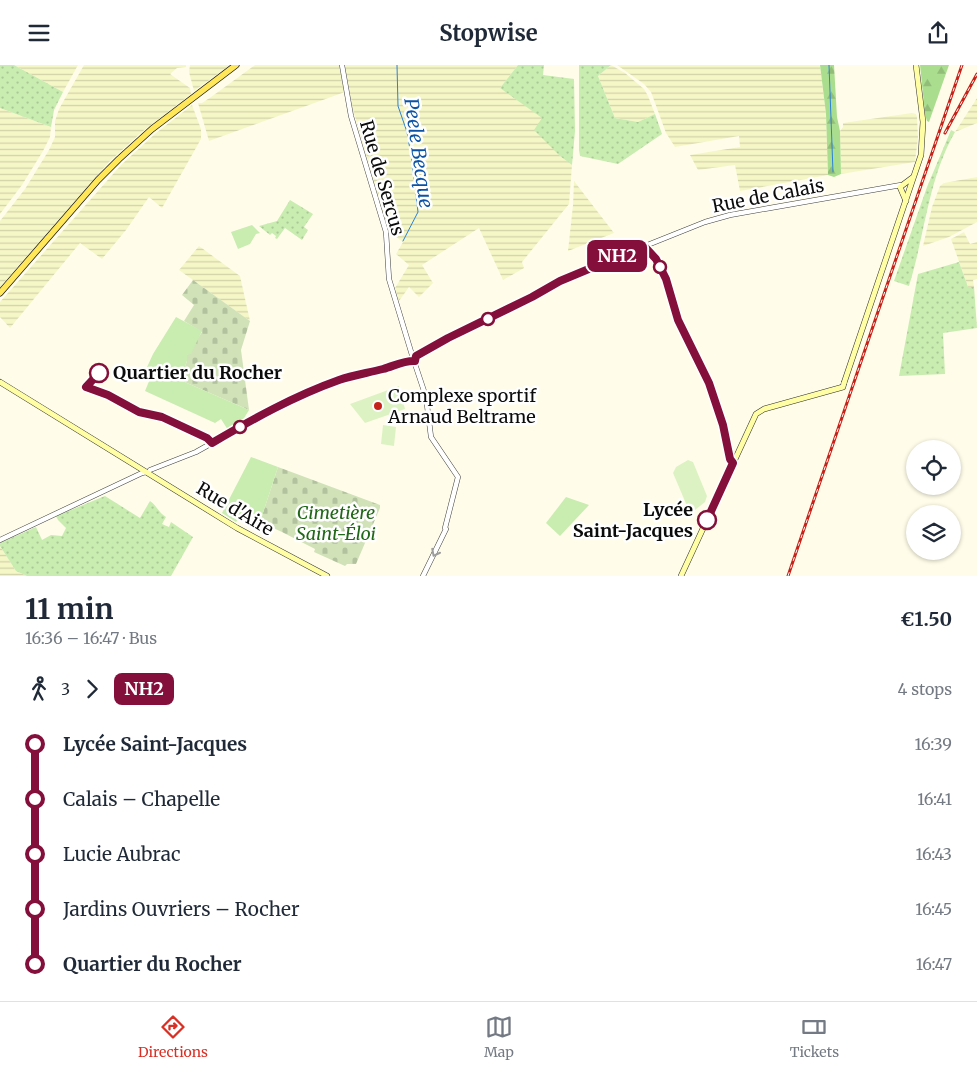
<!DOCTYPE html>
<meta charset="utf-8">
<style>
:root{--surface:#fff;--page:#f2f2f3;--text:#1f2937;--muted:#747a83;--line:#e0e1e3;--accent:#d93025}
body{margin:0;font-family:Merriweather,serif;background:var(--page);color:var(--text);height:100vh;display:flex;flex-direction:column;font-size:19px;white-space:nowrap}
*{box-sizing:border-box;margin:0}
p{font-size:16px;color:var(--muted)}
.icon{flex:none;width:28px;height:28px;fill:none;stroke:currentColor;stroke-width:2;stroke-linecap:round;stroke-linejoin:round}
.map{position:relative;height:511px;overflow:hidden}
.details{display:flex;flex-direction:column;background:var(--surface);flex:1}
.details>*{flex:none}
.badge{padding:0 10px;border-radius:8px;font-size:18px;line-height:32px}
.controls{position:absolute;left:906px;top:375px;display:grid;gap:10px}
.controls a{display:grid;place-items:center;width:55px;height:55px;border-radius:50%;background:var(--surface);box-shadow:0 1px 4px #0004;font-size:25px}
.map>.badge{position:absolute;translate:-50% -50%;box-shadow:0 0 0 2px #fff}
.legs{display:flex;align-items:center;gap:8px;height:55px;padding:0 25px;font-size:16px}
.legs p{margin-inline-start:auto}
.overview{display:flex;align-items:center;justify-content:space-between;height:85px;padding:0 25px}
h1{font-size:28px;font-weight:700;line-height:38px}
ul{padding:0 25px;list-style:none}
li{display:flex;align-items:center;gap:18px;height:55px;font-size:19px}
li i{display:grid;place-items:center;width:8px;height:100%;margin:0 6px;background:currentColor}
li i::after{content:'';width:12px;height:12px;margin:-6px;border:4px solid;border-radius:50%;background:var(--surface)}
li p{margin-inline-start:auto}
li:first-child i{background:linear-gradient(#0000 50%,currentColor 0)}
li:last-child i{background:linear-gradient(currentColor 50%,#0000 0)}
header{display:flex;justify-content:space-between;align-items:center;height:65px;padding:0 25px;background:var(--surface);font-size:22px;font-weight:700}
.menu{display:flex;justify-content:space-around;align-items:center;height:70px;border-top:1px solid var(--line);background:var(--surface);font-size:14px;color:var(--muted)}
.menu a{display:grid;justify-items:center;gap:2px}
.menu .on{color:var(--accent)}
.map>svg:first-child{display:block}
</style>
<header><svg class="icon" aria-label="menu" viewBox="0 0 24 24"><path d="M4 6h16M4 12h16M4 18h16"/></svg>Stopwise<svg class="icon" aria-label="share" viewBox="0 0 24 24"><path d="M12 15V3M7 8l5-5 5 5M5 13v7h14v-7"/></svg></header>
<div class="map">
<svg width="977" height="511" viewBox="0 0 977 511">
<defs>
<pattern id="farmland-rules" width="6" height="5" patternUnits="userSpaceOnUse" patternTransform="scale(1.25)"><rect width="6" height="5" fill="#f6f7c7"/><path d="M0 2.5h6" fill="none" stroke="#d2d2aa"/></pattern>
<pattern id="grass-dots" width="8" height="8" patternUnits="userSpaceOnUse" patternTransform="scale(1.25)"><rect width="8" height="8" fill="#c9ecb0"/><path d="M2 2h.1M6 6h.1" fill="none" stroke="#abc996" stroke-width="1.8" stroke-linecap="round"/></pattern>
<pattern id="forest-firs" width="22" height="20" patternUnits="userSpaceOnUse" patternTransform="scale(1.25)"><rect width="22" height="20" fill="#aade8e"/><path d="M5 1l3.5 6h-7zM16 11l3.5 6h-7z" fill="#91bd79"/></pattern>
<pattern id="cemetery-stones" width="16" height="16" patternUnits="userSpaceOnUse" patternTransform="scale(1.25)"><rect width="16" height="16" fill="#d1e2b9"/><path d="M2 7V4a2 2 0 0 1 4 0v3zM10 15v-3a2 2 0 0 1 4 0v3z" fill="#b2c19e"/></pattern>
</defs>
<rect width="100%" height="100%" fill="#fffde9"/>
<g fill="url(#farmland-rules)">
<path d="M 14,0 L 78,0 L 63,27 Z"/>
<path d="M 84,0 L 186,0 L 186,2 L 177,3 L 170,9 L 190,23 L 191,29 L 143,66 L 109,97 L 0,222 L 0,156 L 25,124 L 49,85 L 55,72 L 55,56 L 59,44 Z"/>
<path d="M 190,0 L 230,0 L 194,26 L 189,7 Z"/>
<path d="M 255,0 L 339,0 L 345,27 L 209,76 L 198,38 L 202,38 L 211,32 Z"/>
<path d="M 345,0 L 518,0 L 500,23 L 543,53 L 560,91 L 572,100 L 569,139 L 522,197 L 524,203 L 503,215 L 479,163 L 422,200 L 433,218 L 419,232 L 409,222 L 399,236 L 395,223 L 409,200 L 396,189 L 403,177 L 389,167 L 353,45 Z"/>
<path d="M 611,0 L 625,8 L 644,24 L 648,31 L 655,49 L 638,57 L 615,53 L 598,11 Z"/>
<path d="M 617,0 L 820,0 L 826,49 L 828,110 L 740,126 L 735,100 L 698,105 L 690,90 L 740,82 L 739,71 L 675,82 L 666,68 L 651,27 L 644,19 Z"/>
<path d="M 977,33 L 977,58 L 955,67 Z"/>
<path d="M 192,40 L 201,64 L 201,74 L 162,143 L 149,132 L 126,165 L 102,194 L 80,178 L 10,263 L 0,252 L 0,237 L 121,100 L 156,68 Z"/>
<path d="M 0,43 L 51,62 L 50,72 L 43,86 L 22,120 L 0,149 Z"/>
<path d="M 912,48 L 916,49 L 917,52 L 918,73 L 915,97 L 841,109 L 840,66 L 843,62 L 843,58 Z"/>
<path d="M 977,112 L 977,157 L 949,172 L 923,181 L 932,142 L 940,121 L 944,118 Z"/>
<path d="M 574,116 L 614,168 L 568,186 L 573,140 Z"/>
<path d="M 964,167 L 970,179 L 977,177 L 977,214 L 973,215 L 974,222 L 968,222 L 951,174 Z"/>
<path d="M 199,181 L 240,211 L 250,256 L 179,205 Z"/>
<path d="M 0,481 L 16,506 L 27,511 L 0,511 Z"/>
</g>
<g fill="url(#grass-dots)">
<path d="M 0,0 L 14,0 L 63,27 L 54,45 L 51,62 L 0,43 Z"/>
<path d="M 518,0 L 544,0 L 543,10 L 574,14 L 575,66 L 572,100 L 560,91 L 534,65 L 542,53 L 500,23 Z"/>
<path d="M 579,0 L 611,0 L 598,11 L 615,53 L 638,57 L 655,49 L 662,69 L 618,99 L 580,91 L 579,85 Z"/>
<path d="M 951,65 L 955,67 C 928,114 925,170 909,221 L 894,216 L 927,122 Z"/>
<path d="M 290,135 L 313,149 L 304,162 L 308,165 L 302,175 L 285,163 L 277,174 L 275,173 L 276,171 L 272,168 L 270,170 L 259,161 L 277,156 Z"/>
<path d="M 959,197 L 968,222 L 974,222 L 977,263 L 943,268 L 945,309 L 899,311 L 918,209 Z"/>
<path d="M 105,431 L 140,453 L 150,436 C 157,441 159,448 166,452 L 162,459 L 169,462 L 171,457 L 193,472 L 171,511 L 27,511 L 16,506 L 0,481 L 0,478 L 36,462 L 42,475 L 51,470 L 62,471 L 66,463 L 58,455 L 56,451 Z"/>
</g>
<g fill="url(#forest-firs)">
<path d="M 820,0 L 834,0 L 837,52 L 840,66 L 841,109 L 834,112 L 828,110 L 826,49 Z"/>
<path d="M 920,0 L 949,0 L 929,57 L 927,56 L 925,49 Z"/>
</g>
<g fill="url(#cemetery-stones)">
<path d="M 193,215 L 250,256 L 241,285 L 249,345 L 180,315 L 187,296 L 187,290 L 202,267 L 184,256 L 194,240 L 182,230 Z"/>
<path d="M 278,402 L 380,440 L 380,443 L 356,499 L 347,499 L 345,501 L 314,487 L 315,484 L 282,467 L 260,457 Z"/>
</g>
<g fill="#c9ecb0">
<path d="M 252,160 L 260,168 L 256,169 L 250,179 L 238,184 L 231,167 Z"/>
<path d="M 176,252 L 202,266 L 191,289 L 187,290 L 187,296 L 180,315 L 249,345 L 241,358 L 228,365 L 221,354 L 215,358 L 145,326 L 150,314 L 143,311 L 153,289 Z"/>
<path d="M 251,392 L 278,402 L 260,457 L 239,453 L 236,457 L 222,448 Z"/>
<path d="M 566,432 L 589,440 L 560,471 L 546,458 Z"/>
</g>
<g fill="#ddf2c3">
<path d="M 399,321 L 405,344 L 365,358 L 350,339 Z"/>
<path d="M 383,360 L 396,362 L 394,381 L 381,379 Z"/>
<path d="M 688,395 L 693,397 L 707,431 L 705,437 L 695,445 L 687,441 L 673,408 L 676,402 Z"/>
</g>
<g fill="none" stroke-linecap="round" stroke-linejoin="round">
<g stroke="#2b81d7" stroke-width="1">
<path d="M 397,0 L 398,41 L 407,67 L 412,96 L 418,147 L 403,176"/>
<path d="M 829,0 L 833,107"/>
</g>
<defs>
<g id="tertiary">
<path d="M 342,0 L 351,51 L 386,167 L 389,214 L 412,290"/>
<path d="M 414,296 L 426,332 L 431,372 L 458,412 L 445,463 L 446,464 L 423,511"/>
<path d="M 150,405 L 196,387 L 271,345 L 331,318 L 350,311 L 389,302 L 410,294 L 415,296 L 416,291 L 448,273 L 532,232 L 565,213 L 705,157 L 730,150 L 901,120"/>
<path d="M 0,475 L 142,408 L 146,407"/>
</g>
<g id="secondary">
<path d="M 906,136 L 900,122 L 912,113"/>
<path d="M 0,317 L 237,463 L 327,511"/>
<path d="M 844,318 L 921,90 L 923,57 L 916,0"/>
<path d="M 681,511 L 756,349 L 764,344 L 843,322 L 844,318"/>
</g>
<path id="primary" d="M 0,228 L 98,115 L 119,94 L 152,64 L 236,0"/>
</defs>
<use href="#tertiary" stroke="#3e3e3e" stroke-width="5.5"/>
<use href="#secondary" stroke="#2d2d2d" stroke-width="6"/>
<use href="#primary" stroke="#1c1c1c" stroke-width="7"/>
<use href="#tertiary" stroke="#fff" stroke-width="4.5"/>
<use href="#secondary" stroke="#fffea4" stroke-width="5"/>
<use href="#primary" stroke="#ffe759" stroke-width="5.5"/>
<defs>
<g id="rail">
<path d="M 945,68 L 977,9"/>
<path d="M 788,511 L 962,0"/>
</g>
</defs>
<use href="#rail" stroke="#c52219" stroke-width="3"/>
<use href="#rail" stroke="#fff" stroke-width="1" stroke-dasharray="4" stroke-linecap="butt"/>
</g>
<defs><path id="oneway-chevron" d="M-2-3.5L2.5 0L-2 3.5" fill="none" stroke-width="1.6" stroke-linecap="round" stroke-linejoin="round" transform="scale(1.25)"/></defs>
<use stroke="#9d9d9d" href="#oneway-chevron" transform="translate(435 488) rotate(117)"/>
<g fill="none" stroke-linecap="round" stroke-linejoin="round">
<defs>
<path id="line-1" d="M 99,308 L 86,322 L 108,330 L 139,347 L 162,352 L 207,373 L 212,378 C 253,354 294,331 339,315 C 353,310 368,308 383,304 C 394,301 405,295 415,296 L 416,291 L 448,273 L 532,232 L 560,216 L 644,181 L 656,194 L 666,214 L 678,255 L 709,318 L 723,360 L 730,394 L 733,398 L 707,455"/>
</defs>
<use href="#line-1" stroke="#fff" stroke-width="11"/>
<use href="#line-1" stroke="#830f3a" stroke-width="8"/>
</g>
<g fill="#fff" stroke="#830f3a" stroke-width="2.5">
<circle cx="660" cy="202" r="6"/>
<circle cx="488" cy="254" r="6"/>
<circle cx="99" cy="308" r="9"/>
<circle cx="240" cy="362" r="6"/>
<circle cx="707" cy="455" r="9"/>
</g>
<circle fill="#c52219" stroke="#fff" stroke-width="2" cx="378" cy="341" r="5"/>
<g text-anchor="middle" stroke-width="5" stroke-linejoin="round" paint-order="stroke">
<g font-size="18" fill="#0b0b0b" stroke="#fff">
<text transform="translate(382 113) rotate(74)" y="6">Rue de Sercus</text>
<text transform="translate(768 131) rotate(-11)" y="6">Rue de Calais</text>
<text transform="translate(235 444) rotate(31)" y="6">Rue d'Aire</text>
</g>
<g font-size="18" font-weight="bold" fill="#0b0b0b" stroke="#fff" text-anchor="start">
<text x="113" y="314">Quartier du Rocher</text>
<text x="693" y="451" text-anchor="end">Lycée<tspan x="693" dy="21">Saint-Jacques</tspan></text>
</g>
<g font-size="18" fill="#0b0b0b" stroke="#fff" text-anchor="start">
<text x="388" y="337">Complexe sportif<tspan x="388" dy="21">Arnaud Beltrame</tspan></text>
</g>
<g font-size="18" font-style="italic" fill="#206717" stroke="#fff">
<text x="336" y="454">Cimetière<tspan x="336" dy="21">Saint-Éloi</tspan></text>
</g>
<g font-size="19" font-style="italic" fill="#0c53a5" stroke="#fff">
<text transform="translate(419 88) rotate(82)" y="7">Peele Becque</text>
</g>
</g>
</svg>
<div class="controls">
<a><svg class="icon" aria-label="locate" viewBox="0 0 24 24"><circle cx="12" cy="12" r="6"/><path d="M12 2v4M12 18v4M2 12h4M18 12h4"/></svg></a>
<a><svg class="icon" aria-label="layers" viewBox="0 0 24 24"><path d="M12 4l9 5-9 5-9-5zM3 14l9 5 9-5"/></svg></a>
</div>
<b class="badge" style="left:617px;top:191px;background:#830f3a;color:#fff">NH2</b>
</div>
<section class="details">
<div class="overview"><div><h1>11 min</h1><p>16:36 – 16:47 · Bus</p></div><b>€1.50</b></div>
<div class="legs"><svg class="icon" aria-label="walk" viewBox="0 0 24 24"><circle cx="13" cy="4" r="2"/><path d="M13 8l-2 6 4 7M11 14l-3 7M7 12l3-4h3l4 4"/></svg>3<svg class="icon" aria-label="forward" viewBox="0 0 24 24"><path d="M9 5l7 7-7 7"/></svg><b class="badge" style="background:#830f3a;color:#fff">NH2</b><p>4 stops</p></div>
<ul>
<li><i style="color:#830f3a"></i><b>Lycée Saint-Jacques</b><p>16:39</p></li>
<li><i style="color:#830f3a"></i><span>Calais – Chapelle</span><p>16:41</p></li>
<li><i style="color:#830f3a"></i><span>Lucie Aubrac</span><p>16:43</p></li>
<li><i style="color:#830f3a"></i><span>Jardins Ouvriers – Rocher</span><p>16:45</p></li>
<li><i style="color:#830f3a"></i><b>Quartier du Rocher</b><p>16:47</p></li>
</ul>
</section>
<nav class="menu">
<a class="on"><svg class="icon" aria-label="directions" viewBox="0 0 24 24"><path d="M12 3l9 9-9 9-9-9zM9 14v-3h6M13 9l2 2-2 2"/></svg>Directions</a>
<a><svg class="icon" aria-label="map" viewBox="0 0 24 24"><path d="M3 6l6-2 6 2 6-2v14l-6 2-6-2-6 2zM9 4v14M15 6v14"/></svg>Map</a>
<a><svg class="icon" aria-label="tickets" viewBox="0 0 24 24"><path d="M3 7h18v10H3zM15 7v10"/></svg>Tickets</a>
</nav>
